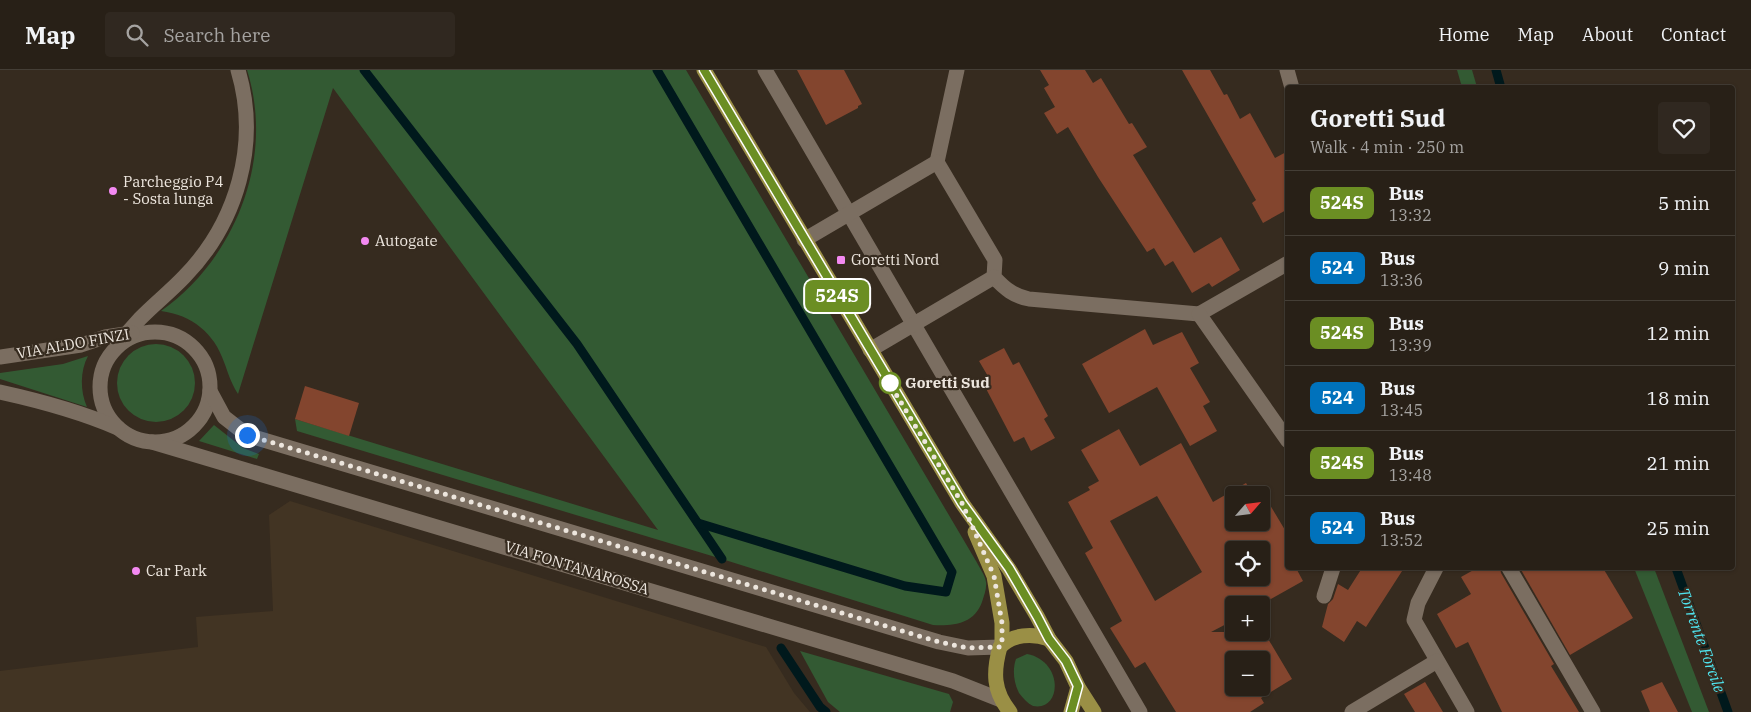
<!DOCTYPE html>
<meta charset="utf-8">
<style>
:root{--surface:#282017;--page:#302820;--text:#f1f3f6;--muted:#a5a3a1;--line:#443e36}
body{margin:0;font-family:"IBM Plex Serif",serif;background:var(--page);color:var(--text);height:100vh;display:flex;flex-direction:column;font-size:19px;white-space:nowrap}
*{box-sizing:border-box;margin:0}
p{font-size:16px;color:var(--muted)}
.icon{flex:none;width:28px;height:28px;fill:none;stroke:currentColor;stroke-width:2;stroke-linecap:round;stroke-linejoin:round}
.map{position:relative;flex:1;overflow:hidden}
.drawer{position:absolute;left:1285px;top:15px;width:450px;height:485px;display:flex;flex-direction:column;background:var(--surface);border-radius:5px;box-shadow:0 1px 4px #0004,0 0 0 1px var(--line)}
.drawer>*{flex:none}
.badge{padding:0 10px;border-radius:8px;font-size:18px;line-height:32px}
.needle{width:32px;rotate:62deg}
.tools{position:absolute;left:1225px;top:416px;display:grid;gap:10px}
.tools a{display:grid;place-items:center;width:45px;height:45px;border-radius:5px;background:var(--surface);box-shadow:0 1px 4px #0004,0 0 0 1px var(--line);font-size:25px}
.you{position:absolute;width:25px;height:25px;margin:-12px;border:4px solid #fff;border-radius:50%;background:#1a73e8;box-shadow:0 0 0 8px #1a73e833}
.map>.badge{position:absolute;translate:-50% -50%;box-shadow:0 0 0 2px #fff}
.round{display:grid;place-items:center;flex:none;width:52px;height:52px;border-radius:5px;background:var(--page)}
.overview{display:flex;align-items:center;justify-content:space-between;height:85px;padding:0 25px}
h1{font-size:24px;font-weight:800;line-height:38px}
ul{padding:0;list-style:none}
li{display:flex;align-items:center;gap:15px;height:65px;padding:0 25px;border-top:1px solid var(--line)}
li div{flex:1}
li b{display:block;font-size:19px}
li em{font-style:normal}
li .badge{min-width:55px;font-weight:700;text-align:center}
header{display:flex;align-items:center;gap:30px;box-sizing:border-box;height:70px;padding:0 25px;background:var(--surface);border-bottom:1px solid var(--line)}
header strong{font-size:24px}
nav{display:flex;gap:28px;margin-inline-start:auto;font-size:18px}
.search{width:350px;height:45px;background:var(--page);display:flex;align-items:center;gap:12px;box-sizing:border-box;padding:0 18px;border-radius:5px;color:var(--muted);font-size:19px}
.map>svg:first-child{display:block}
</style>
<header>
<strong>Map</strong>
<div class="search"><svg class="icon" aria-label="search" viewBox="0 0 24 24"><circle cx="10" cy="10" r="6"/><path d="M15 15l6 6"/></svg>Search here</div>
<nav><a>Home</a><a>Map</a><a>About</a><a>Contact</a></nav>
</header>
<div class="map">
<svg width="1751" height="642" viewBox="0 0 1751 642">
<rect width="100%" height="100%" fill="#362b1f"/>
<path fill="#423423" d="M 290,431 L 766,577 L 794,623 L 810,642 L 0,642 L 0,601 L 198,577 L 196,547 L 273,541 L 269,445 Z"/>
<g fill="#335a33">
<path d="M 247,0 L 686,0 L 976,491 C 979,497 985,505 986,512 C 987,518 984,526 982,532 C 974,554 954,556 933,555 L 722,489 L 297,361 L 295,349 L 658,460 L 333,18 L 238,324 C 230,311 229,305 224,292 C 214,263 192,245 161,241 C 236,188 275,88 247,0 Z"/>
<path d="M 1457,0 L 1472,0 L 1477,17 L 1462,17 Z"/>
<circle cx="156" cy="313" r="39"/>
<path d="M 88,286 C 80,301 80,321 87,337 L 0,309 L 0,303 L 63,294 Z"/>
<path d="M 214,355 L 243,378 L 259,384 L 257,389 L 199,371 Z"/>
<path d="M 1634,498 L 1654,498 L 1709,642 L 1692,642 Z"/>
<path d="M 800,581 L 949,624 L 953,632 L 950,642 L 840,642 L 828,632 Z"/>
<path d="M 1027,584 C 1064,591 1062,642 1033,636 C 1027,633 1023,628 1019,623 C 1014,613 1012,600 1016,589 Z"/>
</g>
<g fill="none" stroke-linecap="round" stroke-linejoin="round">
<g stroke="#00191c" stroke-width="9">
<path d="M 364,0 L 577,274 L 722,489"/>
<path d="M 657,0 L 952,502 L 946,522 L 905,516 L 698,453"/>
<path d="M 1496,0 L 1501,18"/>
<path d="M 1676,498 L 1728,642"/>
<path d="M 781,578 L 820,637 L 826,642"/>
</g>
</g>
<g fill="#83452e" fill-rule="evenodd">
<path d="M 797,0 L 844,0 L 862,34 L 858,36 L 858,38 L 826,55 Z"/>
<path d="M 1040,0 L 1085,0 L 1093,13 L 1101,8 L 1129,54 L 1132,53 L 1147,77 L 1133,85 L 1194,183 L 1221,167 L 1240,200 L 1212,217 L 1209,213 L 1192,223 L 1173,191 L 1165,196 L 1154,178 L 1147,182 L 1098,107 L 1068,57 L 1057,64 L 1044,43 L 1055,37 L 1044,18 L 1049,15 Z"/>
<path d="M 1182,0 L 1210,0 L 1224,25 L 1227,24 L 1240,49 L 1250,43 L 1275,88 L 1288,81 L 1288,139 L 1263,153 L 1252,133 L 1256,130 Z"/>
<path d="M 1145,259 L 1153,275 L 1182,262 L 1199,293 L 1190,298 L 1210,332 L 1203,336 L 1217,361 L 1190,376 L 1157,317 L 1109,343 L 1082,294 Z"/>
<path d="M 1004,278 L 1013,295 L 1019,292 L 1048,346 L 1044,349 L 1055,368 L 1031,381 L 1024,367 L 1014,372 L 982,311 L 989,308 L 979,291 Z"/>
<path d="M 305,316 L 359,333 L 349,366 L 295,349 Z"/>
<path d="M 1119,359 L 1140,396 L 1181,373 L 1213,432 L 1246,413 L 1253,425 L 1234,425 L 1234,452 L 1261,452 L 1261,420 L 1288,465 L 1288,498 L 1296,498 L 1303,511 L 1260,535 L 1234,535 L 1234,550 L 1211,562 L 1264,562 L 1292,609 L 1261,628 L 1264,633 L 1250,642 L 1176,642 L 1145,592 L 1135,598 L 1110,558 L 1122,551 L 1085,483 L 1093,478 L 1068,432 L 1090,420 L 1088,417 L 1099,411 L 1081,380 ZM 1157,426 L 1202,502 L 1155,531 L 1110,451 ZM 1234,480 L 1261,480 L 1261,508 L 1234,508 ZM 1234,590 L 1261,590 L 1261,618 L 1234,618 Z"/>
<path d="M 1362,498 L 1404,498 L 1366,557 L 1357,551 L 1344,572 L 1322,557 L 1328,534 L 1333,529 L 1338,514 L 1348,520 Z"/>
<path d="M 1477,498 L 1500,498 L 1501,503 L 1554,594 L 1551,596 L 1579,642 L 1502,642 L 1468,572 L 1456,578 L 1437,544 L 1471,524 L 1461,507 Z"/>
<path d="M 1520,498 L 1603,498 L 1633,548 L 1570,585 Z"/>
<path d="M 1425,612 L 1443,642 L 1415,642 L 1404,624 Z"/>
<path d="M 1662,612 L 1678,642 L 1650,642 L 1641,621 Z"/>
</g>
<g fill="none" stroke-linecap="round" stroke-linejoin="round">
<g stroke="#7b6e61" stroke-width="15">
<path d="M 765,0 L 1140,642"/>
<path d="M 957,0 L 937,92 L 995,190 L 994,207 C 1005,219 1014,226 1029,229 L 1199,244 L 1288,193"/>
<path d="M 1287,0 L 1292,18"/>
<path d="M 804,170 L 937,92"/>
<path d="M 1199,244 L 1288,371"/>
<circle cx="155" cy="317" r="55"/>
<path d="M 121,272 C 139,245 162,230 184,207 C 237,153 260,74 238,0"/>
<path d="M 870,280 L 994,207"/>
<path d="M 0,287 L 81,275 L 105,267 L 132,263"/>
<path d="M 210,321 L 224,347 L 247,365 L 939,572 L 968,578 L 1000,577"/>
<path d="M 0,322 C 41,331 79,341 118,358"/>
<path d="M 152,372 L 953,611 L 1001,630"/>
<path d="M 1436,498 L 1418,533 L 1414,550 L 1467,642"/>
<path d="M 1509,498 L 1593,642"/>
<path d="M 1324,526 L 1333,498"/>
<path d="M 1352,642 L 1437,591"/>
</g>
<g stroke="#9a8f45" stroke-width="15">
<path d="M 704,0 L 962,433 L 1009,499 L 1037,546 L 1049,569 L 1066,591 L 1078,617 L 1094,642"/>
<path d="M 975,462 L 994,506 L 1002,553 L 1002,575"/>
<path d="M 1010,642 C 993,621 993,602 1000,577 C 1013,564 1032,563 1049,569"/>
<path d="M 1071,642 L 1078,617"/>
</g>
</g>
<g fill="none" stroke-linecap="round" stroke-linejoin="round">
<defs>
<path id="line" d="M 704,0 L 962,433 L 1009,498 L 1037,546 L 1049,569 L 1066,591 L 1078,616 L 1071,642"/>
</defs>
<use href="#line" stroke="#fff" stroke-width="11"/>
<use href="#line" stroke="#6b8e23" stroke-width="8"/>
<path stroke="#ede6de" stroke-width="5" stroke-dasharray="0 9" d="M 247,365 L 939,572 L 968,578 L 1000,577 L 1002,575 L 1002,553 L 994,506 L 962,433 L 888,311 L 890,313"/>
</g>
<g fill="#f389f1" stroke="#362b1f" stroke-width="2">
<circle cx="113" cy="121" r="5"/>
<circle cx="365" cy="171" r="5"/>
<rect x="836" y="185" width="10" height="10" rx="2.5"/>
<circle cx="136" cy="501" r="5"/>
</g>
<circle fill="#fff" stroke="#6b8e23" stroke-width="2.5" cx="890" cy="313" r="10"/>
<g text-anchor="middle" stroke-width="4.5" stroke-linejoin="round" paint-order="stroke">
<g font-size="15" fill="#ede6de" stroke="#362b1f" text-anchor="start">
<text x="123" y="117">Parcheggio P4<tspan x="123" dy="17">- Sosta lunga</tspan></text>
<text x="375" y="176">Autogate</text>
<text x="851" y="195">Goretti Nord</text>
<text x="146" y="506">Car Park</text>
</g>
<g font-size="15" fill="#ede6de" stroke="#362b1f">
<text transform="translate(73 274) rotate(-10)" y="5">VIA ALDO FINZI</text>
<text transform="translate(577 498) rotate(17)" y="5">VIA FONTANAROSSA</text>
</g>
<g font-size="15" font-weight="bold" fill="#ede6de" stroke="#362b1f" text-anchor="start">
<text x="905" y="318">Goretti Sud</text>
</g>
<g font-size="16" font-style="italic" fill="#4fe2ec" stroke="#362b1f">
<text transform="translate(1702 570) rotate(70)" y="6">Torrente Forcile</text>
</g>
</g>
</svg>
<div class="tools">
<a><svg class="needle" viewBox="-14 -14 28 28"><path d="M0-13l5 13h-10z" fill="#e53935"/><path d="M0 13l5-13h-10z" fill="#a5a3a1"/></svg></a>
<a><svg class="icon" aria-label="locate" viewBox="0 0 24 24"><circle cx="12" cy="12" r="6"/><path d="M12 2v4M12 18v4M2 12h4M18 12h4"/></svg></a>
<a>+</a>
<a>−</a>
</div>
<div class="you" style="left:247px;top:365px"></div>
<b class="badge" style="left:837px;top:226px;background:#6b8e23;color:#fff">524S</b>
<section class="drawer">
<div class="overview"><div><h1>Goretti Sud</h1><p>Walk · 4 min · 250 m</p></div><a class="round"><svg class="icon" aria-label="heart" viewBox="0 0 24 24"><path d="M12 20l-8-8c-3-5 5-10 8-4 3-6 11-1 8 4z"/></svg></a></div>
<ul>
<li><span class="badge" style="background:#6b8e23;color:#fff">524S</span><div><b>Bus</b><p>13:32</p></div><em>5 min</em></li>
<li><span class="badge" style="background:#0072bc;color:#fff">524</span><div><b>Bus</b><p>13:36</p></div><em>9 min</em></li>
<li><span class="badge" style="background:#6b8e23;color:#fff">524S</span><div><b>Bus</b><p>13:39</p></div><em>12 min</em></li>
<li><span class="badge" style="background:#0072bc;color:#fff">524</span><div><b>Bus</b><p>13:45</p></div><em>18 min</em></li>
<li><span class="badge" style="background:#6b8e23;color:#fff">524S</span><div><b>Bus</b><p>13:48</p></div><em>21 min</em></li>
<li><span class="badge" style="background:#0072bc;color:#fff">524</span><div><b>Bus</b><p>13:52</p></div><em>25 min</em></li>
</ul>
</section>
</div>
